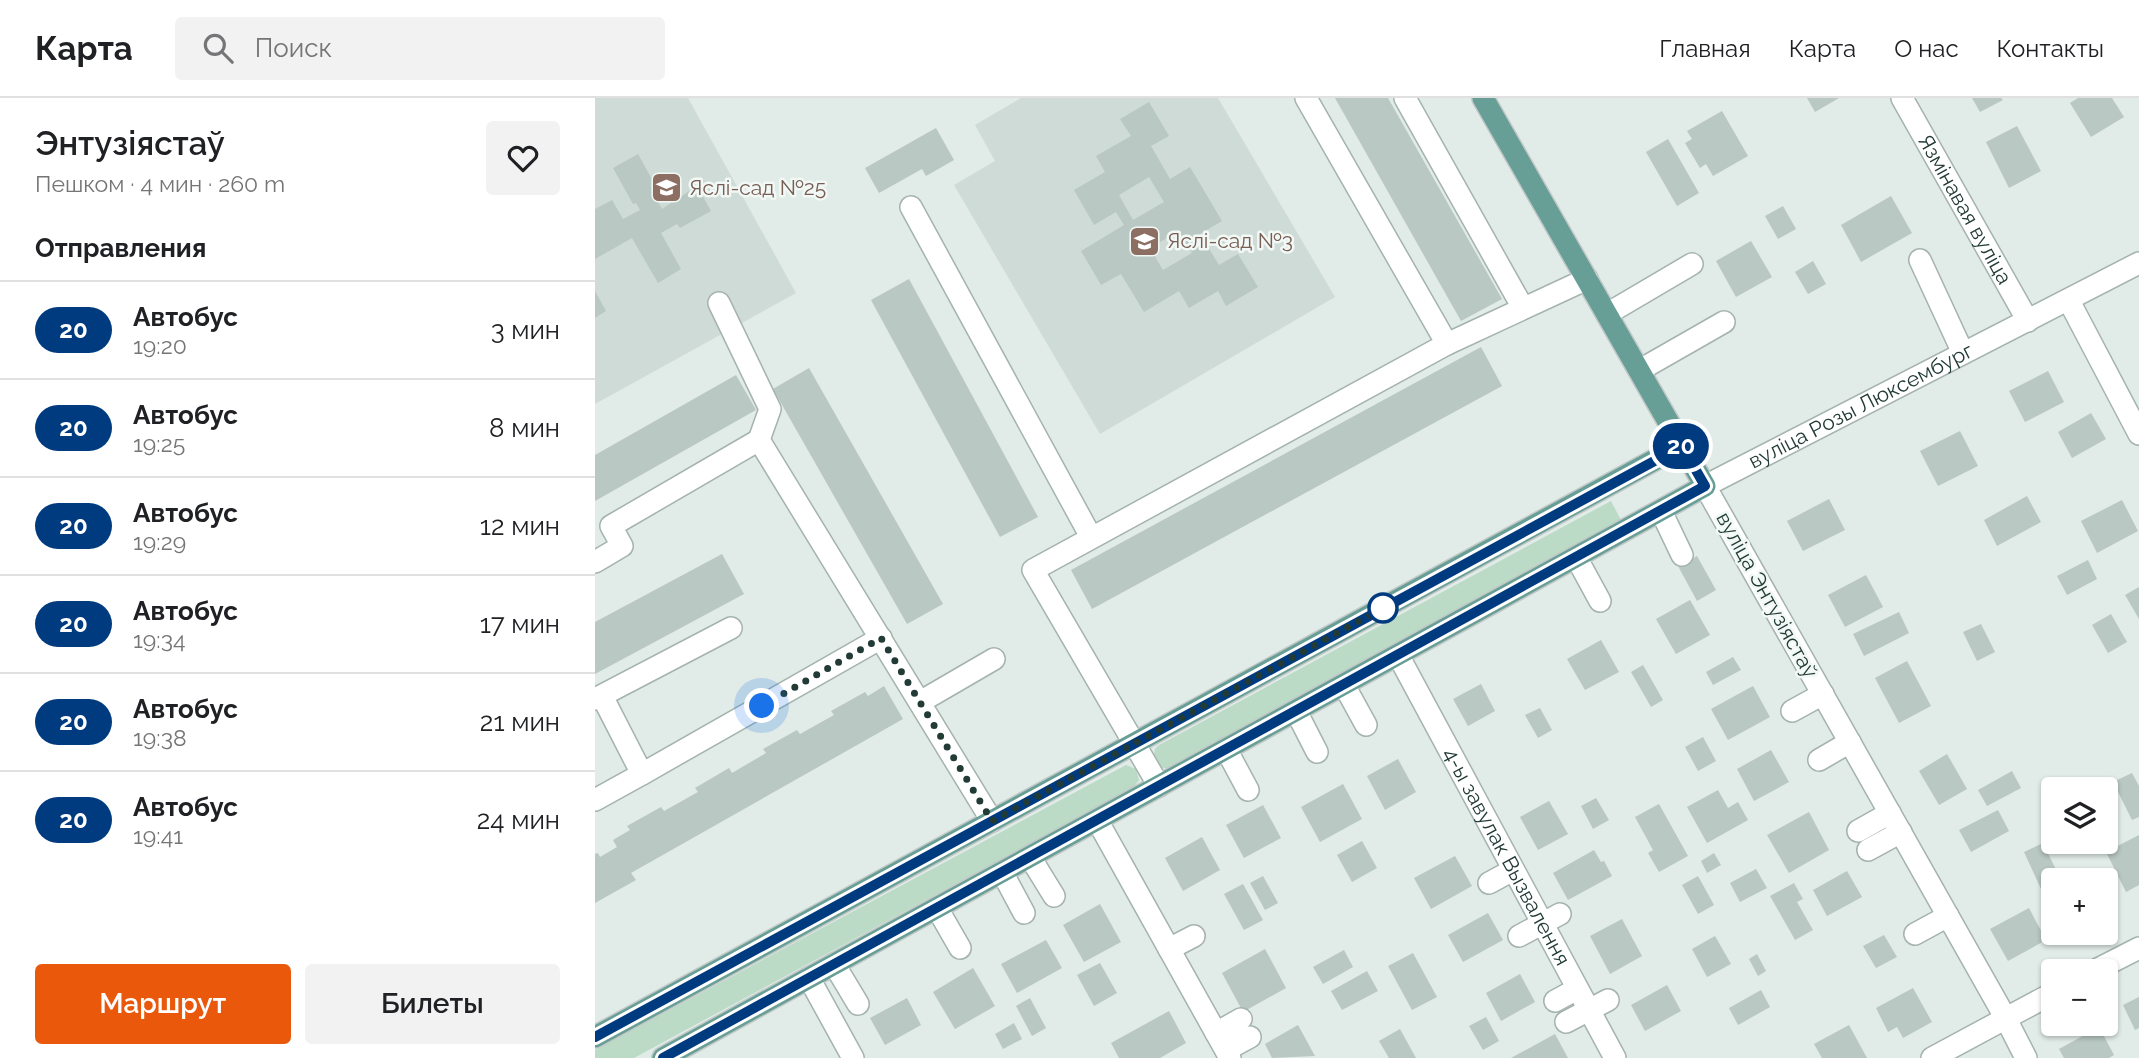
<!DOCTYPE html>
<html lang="ru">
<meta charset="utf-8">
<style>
:root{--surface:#fff;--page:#f2f2f2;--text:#202124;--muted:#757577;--line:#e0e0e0;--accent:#ea580c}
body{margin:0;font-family:Raleway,sans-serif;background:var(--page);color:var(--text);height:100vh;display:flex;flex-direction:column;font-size:26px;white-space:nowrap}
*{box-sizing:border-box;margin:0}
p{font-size:23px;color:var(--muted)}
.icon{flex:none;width:38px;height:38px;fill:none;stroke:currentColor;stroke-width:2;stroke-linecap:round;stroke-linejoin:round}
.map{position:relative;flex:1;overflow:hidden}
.details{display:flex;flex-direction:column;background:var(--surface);width:595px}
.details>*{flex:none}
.badge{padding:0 14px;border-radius:23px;font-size:24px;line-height:46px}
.buttons{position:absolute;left:1446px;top:679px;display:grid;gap:14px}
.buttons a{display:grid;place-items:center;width:77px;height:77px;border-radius:7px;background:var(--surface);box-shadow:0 2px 5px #0004;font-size:35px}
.you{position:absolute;width:35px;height:35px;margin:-18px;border:5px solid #fff;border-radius:50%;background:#1a73e8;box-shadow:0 0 0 10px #1a73e833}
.map>.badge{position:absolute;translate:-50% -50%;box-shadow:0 0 0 4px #fff}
h2{padding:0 35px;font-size:26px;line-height:63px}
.round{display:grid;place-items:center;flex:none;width:74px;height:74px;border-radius:7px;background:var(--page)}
.head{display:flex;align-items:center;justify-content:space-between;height:119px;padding:0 35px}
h1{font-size:33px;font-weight:600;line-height:52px}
.cta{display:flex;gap:14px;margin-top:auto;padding:14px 35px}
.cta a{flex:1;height:80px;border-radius:7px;background:var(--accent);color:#fff;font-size:28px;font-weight:600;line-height:80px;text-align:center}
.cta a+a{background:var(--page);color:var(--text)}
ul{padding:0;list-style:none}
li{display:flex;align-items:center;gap:21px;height:98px;padding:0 35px;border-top:2px solid var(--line)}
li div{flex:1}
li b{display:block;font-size:26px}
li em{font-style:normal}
li .badge{min-width:77px;font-weight:700;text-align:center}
header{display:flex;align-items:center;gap:42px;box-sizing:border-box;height:98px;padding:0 35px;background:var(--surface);border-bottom:2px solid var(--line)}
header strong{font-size:33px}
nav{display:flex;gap:38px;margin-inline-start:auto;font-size:24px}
.search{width:490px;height:63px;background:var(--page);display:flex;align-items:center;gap:18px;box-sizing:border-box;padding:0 24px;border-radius:7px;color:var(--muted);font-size:26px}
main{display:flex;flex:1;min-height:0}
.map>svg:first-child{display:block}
</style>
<header>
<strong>Карта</strong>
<div class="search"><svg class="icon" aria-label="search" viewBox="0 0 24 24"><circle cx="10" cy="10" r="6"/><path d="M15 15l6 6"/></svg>Поиск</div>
<nav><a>Главная</a><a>Карта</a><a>О нас</a><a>Контакты</a></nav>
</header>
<main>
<section class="details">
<div class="head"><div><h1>Энтузіястаў</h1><p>Пешком · 4 мин · 260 m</p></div><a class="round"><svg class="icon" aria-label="heart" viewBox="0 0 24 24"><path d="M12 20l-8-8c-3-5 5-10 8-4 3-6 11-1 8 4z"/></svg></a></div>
<h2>Отправления</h2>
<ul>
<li><span class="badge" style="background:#003b80;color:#fff">20</span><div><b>Автобус</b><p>19:20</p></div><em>3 мин</em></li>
<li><span class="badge" style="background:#003b80;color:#fff">20</span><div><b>Автобус</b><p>19:25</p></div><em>8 мин</em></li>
<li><span class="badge" style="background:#003b80;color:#fff">20</span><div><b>Автобус</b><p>19:29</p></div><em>12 мин</em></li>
<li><span class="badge" style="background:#003b80;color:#fff">20</span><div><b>Автобус</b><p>19:34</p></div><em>17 мин</em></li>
<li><span class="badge" style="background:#003b80;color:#fff">20</span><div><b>Автобус</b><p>19:38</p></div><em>21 мин</em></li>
<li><span class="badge" style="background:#003b80;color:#fff">20</span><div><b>Автобус</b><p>19:41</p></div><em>24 мин</em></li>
</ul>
<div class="cta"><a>Маршрут</a><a>Билеты</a></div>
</section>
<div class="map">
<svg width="1544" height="960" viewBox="0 0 1544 960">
<rect width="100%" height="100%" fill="#e1ebe7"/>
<g fill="#cfdbd6">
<path d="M 0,0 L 93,0 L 201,195 L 0,306 Z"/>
<path d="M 426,0 L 623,0 L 740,199 L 505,336 L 359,87 L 400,63 L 380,27 Z"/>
</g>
<g fill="#bbdbc6">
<path d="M 1016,403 L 1028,426 L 577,670 L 566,670 L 558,662 L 560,651 L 564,647 Z"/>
<path d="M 531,667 L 541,671 L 544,682 L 538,690 L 39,960 L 0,960 L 0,952 Z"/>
</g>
<g fill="#b9c8c3" fill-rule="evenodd">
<path d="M 740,0 L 793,0 L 907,201 L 866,223 Z"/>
<path d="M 1212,0 L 1244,0 L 1220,14 Z"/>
<path d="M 1377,0 L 1406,0 L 1408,2 L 1385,14 Z"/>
<path d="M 1483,0 L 1517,0 L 1529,19 L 1496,39 L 1475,5 Z"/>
<path d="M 554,4 L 574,38 L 556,48 L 575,81 L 595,69 L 627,123 L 605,136 L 624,167 L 643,156 L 663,189 L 631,208 L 623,193 L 594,210 L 584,193 L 549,214 L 526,176 L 506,187 L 486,153 L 529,127 L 521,114 L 499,127 L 479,92 L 510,74 L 501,58 L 536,38 L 525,21 ZM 554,79 L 569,104 L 538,122 L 524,97 ZM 584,133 L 597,155 L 568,172 L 555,150 Z"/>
<path d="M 1127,13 L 1153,58 L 1118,78 L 1111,66 L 1105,70 L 1090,45 L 1097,41 L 1092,33 Z"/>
<path d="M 1422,28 L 1446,73 L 1414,90 L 1391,44 Z"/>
<path d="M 341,30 L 359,62 L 331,78 L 327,71 L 284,95 L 270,70 Z"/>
<path d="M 1073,41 L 1104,95 L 1082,108 L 1051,54 Z"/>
<path d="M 43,56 L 63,92 L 58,95 L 67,111 L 102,88 L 116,113 L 85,130 L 82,126 L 66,135 L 86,171 L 63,185 L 37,140 L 0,161 L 0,111 L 17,102 L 28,121 L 45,112 L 41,105 L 38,106 L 18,70 Z"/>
<path d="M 1296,98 L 1317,135 L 1266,164 L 1246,127 Z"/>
<path d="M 1188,108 L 1201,131 L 1183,141 L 1170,118 Z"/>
<path d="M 1156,143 L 1177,179 L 1141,199 L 1121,163 Z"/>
<path d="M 1218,163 L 1231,186 L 1213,196 L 1200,174 Z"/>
<path d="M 314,181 L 443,419 L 405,439 L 276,202 Z"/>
<path d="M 0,193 L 11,213 L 0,220 Z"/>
<path d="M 886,249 L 907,288 L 497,511 L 476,472 Z"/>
<path d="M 214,270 L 348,506 L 312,526 L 178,291 Z"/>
<path d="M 1453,273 L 1469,304 L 1430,324 L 1414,293 Z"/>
<path d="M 141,277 L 161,312 L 0,403 L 0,357 Z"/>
<path d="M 1496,315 L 1511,341 L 1477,360 L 1463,334 Z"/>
<path d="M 1365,333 L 1383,368 L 1343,388 L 1325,353 Z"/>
<path d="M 1432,398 L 1446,424 L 1402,448 L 1389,422 Z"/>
<path d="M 1234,401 L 1250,432 L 1208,453 L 1192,423 Z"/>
<path d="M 1527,402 L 1543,433 L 1502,455 L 1486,423 Z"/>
<path d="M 127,456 L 149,496 L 0,576 L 0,524 Z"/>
<path d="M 1102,458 L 1121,492 L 1102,503 L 1083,468 Z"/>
<path d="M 1493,462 L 1502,481 L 1472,497 L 1462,478 Z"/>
<path d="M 1271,477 L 1288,509 L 1250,529 L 1233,497 Z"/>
<path d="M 1544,489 L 1544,521 L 1530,497 Z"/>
<path d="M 1095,502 L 1115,537 L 1081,556 L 1061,521 Z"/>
<path d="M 1304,514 L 1314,535 L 1269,558 L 1258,536 Z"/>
<path d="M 1516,516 L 1532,544 L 1513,555 L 1497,527 Z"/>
<path d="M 1386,526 L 1400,554 L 1382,563 L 1368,534 Z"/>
<path d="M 1006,542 L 1024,574 L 990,592 L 972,561 Z"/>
<path d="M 1138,559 L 1146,572 L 1118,587 L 1111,574 Z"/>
<path d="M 1312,563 L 1336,608 L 1304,625 L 1280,580 Z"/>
<path d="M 1048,567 L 1068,602 L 1056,609 L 1036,574 Z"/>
<path d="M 886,586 L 900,613 L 873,628 L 858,601 Z"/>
<path d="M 289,588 L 308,621 L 36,775 L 41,782 L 0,805 L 0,756 L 3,755 L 5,759 L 22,749 L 18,742 L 35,732 L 32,728 L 66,709 L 69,713 L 103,694 L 100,690 L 134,670 L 137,675 L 171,655 L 168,651 L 202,632 L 205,636 L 239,617 L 236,613 L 270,594 L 273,598 Z"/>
<path d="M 1158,588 L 1175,619 L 1133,642 L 1116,611 Z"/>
<path d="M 945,610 L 957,632 L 943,640 L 930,617 Z"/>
<path d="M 1108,639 L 1121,663 L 1103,673 L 1090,649 Z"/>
<path d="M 1176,652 L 1194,684 L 1159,703 L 1142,671 Z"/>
<path d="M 1352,656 L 1372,691 L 1344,707 L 1324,673 Z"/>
<path d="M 803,661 L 821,694 L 790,712 L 772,678 Z"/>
<path d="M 1417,673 L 1426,690 L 1392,708 L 1383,692 Z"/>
<path d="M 1537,675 L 1544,688 L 1544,719 L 1537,722 L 1518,684 Z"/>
<path d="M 748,686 L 767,721 L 725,744 L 706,709 Z"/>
<path d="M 1123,692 L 1133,710 L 1143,704 L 1153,722 L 1112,745 L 1092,709 Z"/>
<path d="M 1001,700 L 1014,722 L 998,731 L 986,708 Z"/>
<path d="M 954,703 L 973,736 L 943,752 L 925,719 Z"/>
<path d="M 1064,706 L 1093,758 L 1064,774 L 1053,755 L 1058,752 L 1040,719 Z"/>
<path d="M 668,707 L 686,740 L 649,760 L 631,727 Z"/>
<path d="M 1403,712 L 1414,733 L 1376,754 L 1364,732 Z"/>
<path d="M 1214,714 L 1234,752 L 1194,775 L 1172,737 Z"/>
<path d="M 1544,737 L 1544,787 L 1531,794 L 1511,754 Z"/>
<path d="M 607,739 L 625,772 L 588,793 L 570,760 Z"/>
<path d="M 1458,739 L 1458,744 L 1475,744 L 1477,747 L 1458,756 L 1451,742 Z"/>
<path d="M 767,743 L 782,770 L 757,784 L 742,757 Z"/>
<path d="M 1448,745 L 1466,782 L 1458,782 L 1458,786 L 1446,791 L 1429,754 Z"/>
<path d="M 999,752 L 1006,764 L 1009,763 L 1017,778 L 973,802 L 958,775 Z"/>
<path d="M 1119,755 L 1126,767 L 1112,775 L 1106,763 Z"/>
<path d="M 860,758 L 877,788 L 836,811 L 819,780 Z"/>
<path d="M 1161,771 L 1172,790 L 1145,804 L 1135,785 Z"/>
<path d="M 1252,773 L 1267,799 L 1232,818 L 1218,792 Z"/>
<path d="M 668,778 L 683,805 L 670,812 L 655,785 Z"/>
<path d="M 1103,778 L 1119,807 L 1103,816 L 1087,787 Z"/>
<path d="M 1199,785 L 1208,801 L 1202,804 L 1218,832 L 1200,842 L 1175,798 Z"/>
<path d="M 648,786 L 668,822 L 649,832 L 629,796 Z"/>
<path d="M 1510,800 L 1521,822 L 1510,827 Z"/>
<path d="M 505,806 L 526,844 L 489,864 L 468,827 Z"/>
<path d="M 1434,810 L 1451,842 L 1413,863 L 1395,831 Z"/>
<path d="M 893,815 L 908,842 L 868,864 L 853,837 Z"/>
<path d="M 1027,821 L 1047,858 L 1015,876 L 995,838 Z"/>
<path d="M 1289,837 L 1302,859 L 1281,870 L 1268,848 Z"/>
<path d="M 1120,838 L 1136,866 L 1112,879 L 1097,851 Z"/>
<path d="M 451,842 L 467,870 L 422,895 L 406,866 Z"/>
<path d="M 670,851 L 691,890 L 648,914 L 627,875 Z"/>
<path d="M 749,852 L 758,869 L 728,886 L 718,869 Z"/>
<path d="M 818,855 L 842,899 L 817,912 L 793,868 Z"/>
<path d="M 1162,856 L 1171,873 L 1163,878 L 1154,861 Z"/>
<path d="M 505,865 L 522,895 L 499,908 L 482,877 Z"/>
<path d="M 378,870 L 400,908 L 360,931 L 338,894 Z"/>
<path d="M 772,873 L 783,893 L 747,912 L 736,893 Z"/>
<path d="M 925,876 L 940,904 L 906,923 L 891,895 Z"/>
<path d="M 1072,887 L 1086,913 L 1050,933 L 1036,907 Z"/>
<path d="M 1318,890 L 1337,924 L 1308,940 L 1302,929 L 1293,934 L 1281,910 Z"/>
<path d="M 1166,892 L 1175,909 L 1143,927 L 1134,910 Z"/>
<path d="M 1544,899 L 1544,930 L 1540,932 L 1528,907 Z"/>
<path d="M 312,900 L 326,927 L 290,947 L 275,920 Z"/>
<path d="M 435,900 L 451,930 L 437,938 L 421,908 Z"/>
<path d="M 574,913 L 591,945 L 565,960 L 524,960 L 516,945 Z"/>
<path d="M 891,919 L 904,943 L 888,952 L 874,928 Z"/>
<path d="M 419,925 L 427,941 L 408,951 L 400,936 Z"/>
<path d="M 703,927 L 720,958 L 677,960 L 670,946 Z"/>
<path d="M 1254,927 L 1272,960 L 1227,960 L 1219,946 Z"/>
<path d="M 1504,929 L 1519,957 L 1514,960 L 1469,960 L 1464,951 Z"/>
<path d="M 805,931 L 821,960 L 794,960 L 784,943 Z"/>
<path d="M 960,936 L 973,960 L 916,960 Z"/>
</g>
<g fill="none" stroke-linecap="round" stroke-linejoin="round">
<defs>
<g id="minor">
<path d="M 810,0 L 928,210"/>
<path id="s1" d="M 1307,0 L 1433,223"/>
<path d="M 316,109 L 496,439"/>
<path d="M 1325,162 L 1368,255"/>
<path d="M 1474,203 L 1544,336"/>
<path d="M 124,205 L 175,311 L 164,342"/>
<path d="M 1012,216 L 1097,166"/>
<path d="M 852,246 L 992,181"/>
<path d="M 1045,272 L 1129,224"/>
<path d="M 1066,413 L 1087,457"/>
<path d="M 981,459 L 1005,503"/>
<path d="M 0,464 L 27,448 L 16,428 L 164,342 L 397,723"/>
<path id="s2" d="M 803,557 L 1020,960"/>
<path d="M 749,587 L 771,627"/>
<path d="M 0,601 L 136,530"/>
<path d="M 325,604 L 399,561"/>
<path d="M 701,613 L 722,654"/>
<path d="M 1197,613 L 1228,596"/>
<path d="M 631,651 L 653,692"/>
<path d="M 1224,662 L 1255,644"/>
<path d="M 47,676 L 286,540"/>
<path d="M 564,688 L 438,472 L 852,246 L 711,0"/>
<path d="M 0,702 L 47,676 L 7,598"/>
<path d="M 502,722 L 635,960"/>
<path d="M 1263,733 L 1295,715"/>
<path d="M 1273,752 L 1306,734"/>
<path d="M 435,759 L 459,798"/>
<path d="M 407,774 L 429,815"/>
<path d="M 894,785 L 918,772"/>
<path d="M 342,810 L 365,850"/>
<path d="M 1320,836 L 1353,818"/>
<path d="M 924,838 L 965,816"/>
<path d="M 574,851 L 599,838"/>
<path d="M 239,866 L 263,906"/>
<path d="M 1499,873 L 1544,850"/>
<path d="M 214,880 L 258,960"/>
<path d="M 960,903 L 982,891"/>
<path d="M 971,924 L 1013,902"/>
<path d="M 621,935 L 646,921"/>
<path d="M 631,952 L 655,939"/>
<path d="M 1337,960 L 1458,895"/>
<path id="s3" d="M 1431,960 L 1410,919 L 1110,388 L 1544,165"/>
</g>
<g id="major">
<path d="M 0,939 L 1087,347"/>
<path d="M 68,960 L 1110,388 L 888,0"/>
</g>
</defs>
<use href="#minor" stroke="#a4b3ae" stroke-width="24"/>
<use href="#major" stroke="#c1c8c7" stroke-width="24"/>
<use href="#minor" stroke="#fff" stroke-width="21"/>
<use href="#major" stroke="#679e95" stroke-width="21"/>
</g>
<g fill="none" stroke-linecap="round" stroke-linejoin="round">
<defs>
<path id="line" d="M 0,939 L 1087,348 L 1110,388 L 68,960"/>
</defs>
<use href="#line" stroke="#fff" stroke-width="16"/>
<use href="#line" stroke="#003b80" stroke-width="10"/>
<path stroke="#223b36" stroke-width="7" stroke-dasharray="0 12.6" d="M 167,608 L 286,540 L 397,723 L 788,510"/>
</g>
<defs>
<symbol id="school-square" viewBox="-11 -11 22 22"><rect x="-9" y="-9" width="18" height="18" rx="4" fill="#8d6e63" stroke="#f1f8f5"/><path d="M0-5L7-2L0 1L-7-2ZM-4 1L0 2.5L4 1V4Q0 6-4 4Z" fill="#fff"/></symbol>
</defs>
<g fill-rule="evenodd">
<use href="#school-square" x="54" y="72" width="35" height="35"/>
<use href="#school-square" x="532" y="126" width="35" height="35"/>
</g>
<circle fill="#fff" stroke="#003b80" stroke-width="3.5" cx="788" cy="510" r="14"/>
<g text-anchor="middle" stroke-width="5" stroke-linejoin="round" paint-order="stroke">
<g font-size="21" fill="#785e54" stroke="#f1f8f5" text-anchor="start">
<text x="94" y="97">Яслі-сад №25</text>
<text x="572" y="150">Яслі-сад №3</text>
</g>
<g font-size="21" fill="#223b36" stroke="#f1f8f5">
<text dy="7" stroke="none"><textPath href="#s1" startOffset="128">Язмінавая вуліца</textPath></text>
<text dy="7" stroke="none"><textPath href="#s3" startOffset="831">вуліца Розы Люксембург</textPath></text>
<text transform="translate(1172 497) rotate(61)" y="7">вуліца Энтузіястаў</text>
<text dy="7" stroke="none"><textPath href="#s2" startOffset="229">4-ы завулак Вызвалення</textPath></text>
</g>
</g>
</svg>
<div class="buttons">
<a><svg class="icon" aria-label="layers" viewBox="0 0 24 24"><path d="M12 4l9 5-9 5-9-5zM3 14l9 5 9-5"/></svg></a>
<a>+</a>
<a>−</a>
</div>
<div class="you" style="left:167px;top:608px"></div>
<b class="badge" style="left:1086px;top:348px;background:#003b80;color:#fff">20</b>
</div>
</main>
